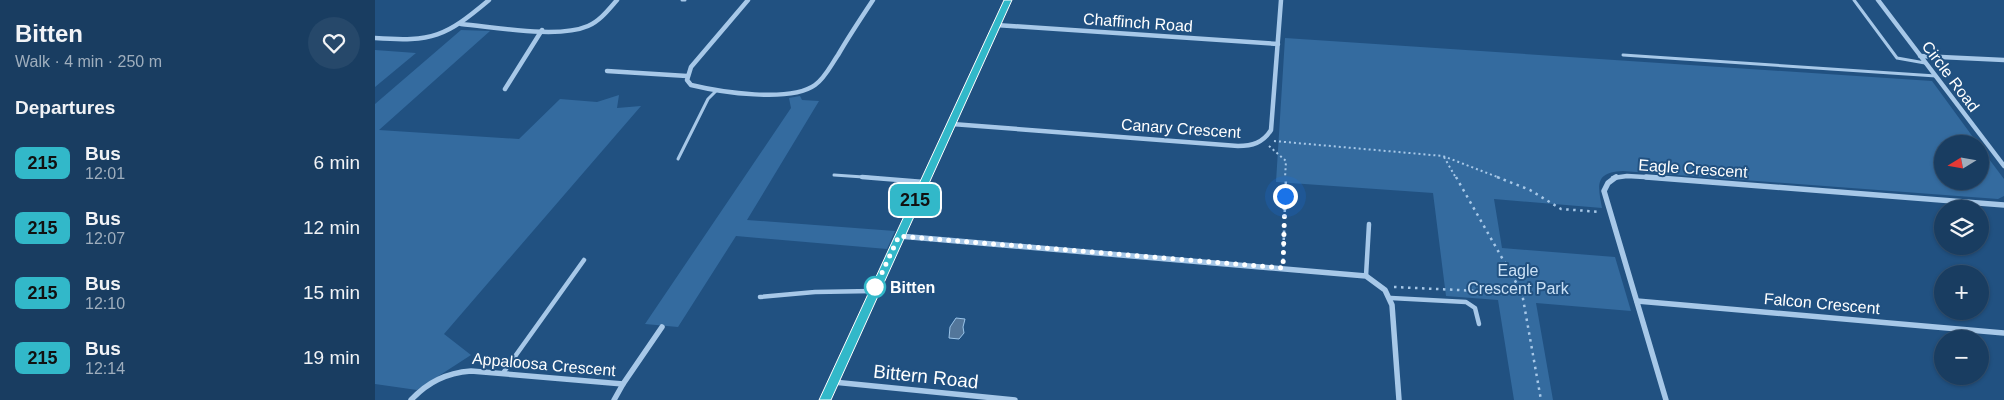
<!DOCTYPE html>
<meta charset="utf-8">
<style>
:root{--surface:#193d61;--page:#26486a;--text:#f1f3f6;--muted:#9faebd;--line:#375676}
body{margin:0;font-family:Arial,sans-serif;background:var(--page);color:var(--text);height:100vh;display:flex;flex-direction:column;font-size:19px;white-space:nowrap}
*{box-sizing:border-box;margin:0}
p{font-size:16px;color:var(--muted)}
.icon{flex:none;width:28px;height:28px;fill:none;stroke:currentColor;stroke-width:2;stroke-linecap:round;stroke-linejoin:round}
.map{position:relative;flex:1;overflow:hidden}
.drawer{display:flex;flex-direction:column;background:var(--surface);width:375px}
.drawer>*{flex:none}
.badge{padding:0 10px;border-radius:8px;font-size:18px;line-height:32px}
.needle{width:32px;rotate:259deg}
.buttons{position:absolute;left:1559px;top:135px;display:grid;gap:10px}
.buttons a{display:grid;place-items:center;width:55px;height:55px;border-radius:50%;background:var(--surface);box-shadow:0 1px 4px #0004,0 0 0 1px var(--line);font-size:25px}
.you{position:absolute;width:25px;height:25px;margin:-12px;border:4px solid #fff;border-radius:50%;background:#1a73e8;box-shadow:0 0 0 8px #1a73e833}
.map>.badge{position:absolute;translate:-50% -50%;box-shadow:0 0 0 2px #fff}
h2{padding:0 15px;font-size:19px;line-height:45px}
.round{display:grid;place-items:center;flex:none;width:52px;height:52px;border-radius:26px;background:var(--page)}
.overview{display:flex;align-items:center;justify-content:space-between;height:85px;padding:0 15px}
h1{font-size:24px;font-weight:700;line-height:38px}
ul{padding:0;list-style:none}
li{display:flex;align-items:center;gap:15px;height:65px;padding:0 15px}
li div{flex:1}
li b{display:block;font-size:19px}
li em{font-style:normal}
li .badge{min-width:55px;font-weight:700;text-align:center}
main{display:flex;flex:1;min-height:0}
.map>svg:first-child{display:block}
</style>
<main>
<section class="drawer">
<div class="overview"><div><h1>Bitten</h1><p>Walk · 4 min · 250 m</p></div><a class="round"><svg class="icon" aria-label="heart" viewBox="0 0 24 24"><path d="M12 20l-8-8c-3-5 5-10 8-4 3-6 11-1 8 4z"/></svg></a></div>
<h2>Departures</h2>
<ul>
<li><span class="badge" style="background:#32b8c9;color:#111">215</span><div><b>Bus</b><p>12:01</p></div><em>6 min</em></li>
<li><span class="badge" style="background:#32b8c9;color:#111">215</span><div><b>Bus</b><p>12:07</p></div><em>12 min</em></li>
<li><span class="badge" style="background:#32b8c9;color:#111">215</span><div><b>Bus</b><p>12:10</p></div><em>15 min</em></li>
<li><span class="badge" style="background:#32b8c9;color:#111">215</span><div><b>Bus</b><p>12:14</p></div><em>19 min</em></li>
</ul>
</section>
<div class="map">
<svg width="1629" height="400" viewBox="0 0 1629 400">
<rect width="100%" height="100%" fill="#215181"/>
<g fill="#346b9f">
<path d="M 86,30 L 115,31 L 4,130 L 144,139 L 185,99 L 222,102 L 244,95 L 242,108 L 266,106 L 69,334 L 96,355 L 42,390 L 0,384 L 0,104 Z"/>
<path d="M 910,38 L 1557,81 L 1603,144 L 1568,144 L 1568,181 L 1605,181 L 1605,147 L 1629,179 L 1629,196 L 1623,199 L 1248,171 C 1219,172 1223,186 1227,208 L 1119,199 L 1127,248 L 1240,257 L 1256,311 L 1161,303 L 1178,400 L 1139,400 L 1123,300 L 1071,296 L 1058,193 L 901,182 Z"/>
<path d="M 0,50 L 41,53 L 0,87 Z"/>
<path d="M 425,96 L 427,100 L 444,101 L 372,220 L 520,231 L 512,249 L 361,236 L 303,327 L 270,324 L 416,108 L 414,98 Z"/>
</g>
<path fill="#53769a" stroke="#9ac4e9" d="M 581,318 L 590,319 L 588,327 L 589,333 L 584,339 L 574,338 L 575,327 Z"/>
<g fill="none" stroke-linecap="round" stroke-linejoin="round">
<g stroke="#a7c8e8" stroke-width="2" stroke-dasharray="2 3" stroke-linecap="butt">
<path d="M 899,141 L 1068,156 L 1125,178"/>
<path d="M 894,146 L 911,161 L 910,178"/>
<path d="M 1069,157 L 1081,178"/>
</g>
<g stroke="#a7c8e8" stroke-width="2.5" stroke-dasharray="2.5 4.5" stroke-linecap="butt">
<path d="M 1081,177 L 1147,293"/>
<path d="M 1122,177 L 1155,190 L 1186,209 L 1226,212"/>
<path d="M 908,261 L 911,177"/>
<path d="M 1019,287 L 1147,293 L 1166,400"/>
</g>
<g stroke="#a7c8e8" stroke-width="3">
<path d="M 307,0 L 310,0"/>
<path d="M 1479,0 L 1522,58 L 1550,63"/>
<path d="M 1248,55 L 1561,76"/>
<path d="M 303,159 L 333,99 L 342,90"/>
<path d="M 459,175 L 503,178"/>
</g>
<g stroke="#a7c8e8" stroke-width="4.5">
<path d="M 487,177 L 549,182"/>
<path d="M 991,276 L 994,224"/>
<path d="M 385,297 L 440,292 L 498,291"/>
<path d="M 1016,298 L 1091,302 L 1100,308 L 1104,324"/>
<path d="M 128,373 L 209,260"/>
</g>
<g stroke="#a7c8e8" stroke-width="4.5">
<path d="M 373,0 L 316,67 L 312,80 L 316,85 C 345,92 415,103 440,85 C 450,78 456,65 463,55 C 474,36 486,18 498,0"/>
<path d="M 1503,0 L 1629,166"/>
<path d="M 86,24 C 120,27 183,39 213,26 C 225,21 234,9 242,0"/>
<path d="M 621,25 L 903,44"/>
<path d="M 0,38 C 58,42 70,37 114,0"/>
<path d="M 1545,56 L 1629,60"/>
<path d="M 232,71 L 312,76"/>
<path d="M 130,89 L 167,30"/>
<path d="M 577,124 L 863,146 C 877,146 888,143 896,130 L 906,0"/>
<path d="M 551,178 L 633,0"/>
<path d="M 1238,178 L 1252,176 L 1287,178"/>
</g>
<g stroke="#a7c8e8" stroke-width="5.5">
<path d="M 1241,177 L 1233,183 L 1229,191 L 1291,400"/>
<path d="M 1271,177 L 1629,205"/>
<path d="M 524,236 L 991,276 L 1010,290 L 1017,305 L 1024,400"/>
<path d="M 1262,301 L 1629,333"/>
<path d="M 458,382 L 640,400"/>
<path d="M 248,384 L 287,327"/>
<path d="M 36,400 C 53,382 71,373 96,371 L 248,384 L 239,400"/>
<path d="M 450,400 L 552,177"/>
</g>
</g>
<path fill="#32b8c9" stroke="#fff" d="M 629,0 L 637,0 L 456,400 L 444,400 Z"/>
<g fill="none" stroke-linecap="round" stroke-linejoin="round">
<path stroke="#fff" stroke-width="5" stroke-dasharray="0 9" d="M 500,287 L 498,292 L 524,236 L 908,268 L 910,196"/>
</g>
<circle fill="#fff" stroke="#32b8c9" stroke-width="2.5" cx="500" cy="287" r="10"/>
<g text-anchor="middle" stroke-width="4" stroke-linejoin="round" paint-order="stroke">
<g font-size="16" fill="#fff" stroke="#215181">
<text transform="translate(763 22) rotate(4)" y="6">Chaffinch Road</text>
<text transform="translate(1576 76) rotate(53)" y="6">Circle Road</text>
<text transform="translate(806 128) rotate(4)" y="6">Canary Crescent</text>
<text transform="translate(1318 168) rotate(4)" y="6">Eagle Crescent</text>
<text transform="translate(1447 303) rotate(5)" y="6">Falcon Crescent</text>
<text transform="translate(169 364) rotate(5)" y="6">Appaloosa Crescent</text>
</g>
<g font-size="16" fill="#cae1f6" stroke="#215181">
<text x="1143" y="276">Eagle<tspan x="1143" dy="18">Crescent Park</tspan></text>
</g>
<g font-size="16" font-weight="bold" fill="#fff" stroke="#215181" text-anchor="start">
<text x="515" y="293">Bitten</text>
</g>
<g font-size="19" fill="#fff" stroke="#215181">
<text transform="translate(551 376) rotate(6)" y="7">Bittern Road</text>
</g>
</g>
</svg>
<div class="buttons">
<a><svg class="needle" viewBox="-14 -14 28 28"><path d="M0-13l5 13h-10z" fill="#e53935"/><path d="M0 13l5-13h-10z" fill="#9faebd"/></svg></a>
<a><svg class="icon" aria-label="layers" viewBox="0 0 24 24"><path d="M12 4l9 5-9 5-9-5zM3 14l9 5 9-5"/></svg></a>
<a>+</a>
<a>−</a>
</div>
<div class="you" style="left:910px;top:196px"></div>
<b class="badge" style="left:540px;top:200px;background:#32b8c9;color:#111">215</b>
</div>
</main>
